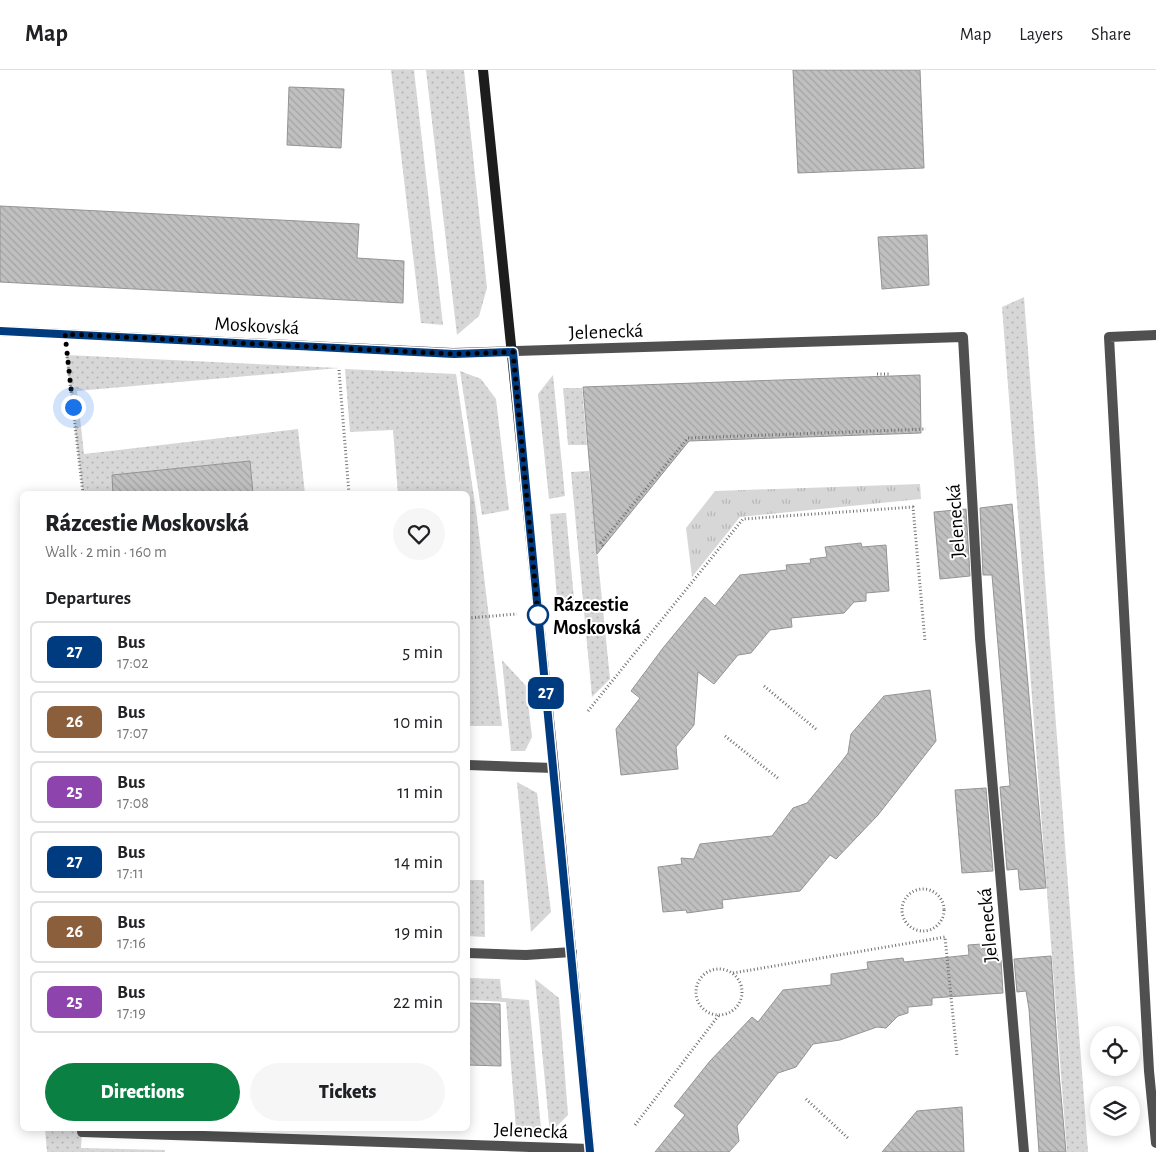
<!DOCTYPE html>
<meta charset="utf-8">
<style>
:root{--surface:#fff;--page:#f6f6f6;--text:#202124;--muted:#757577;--line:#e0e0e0;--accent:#0b8043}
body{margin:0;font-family:"Alegreya Sans",sans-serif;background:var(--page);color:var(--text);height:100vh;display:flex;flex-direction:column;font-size:19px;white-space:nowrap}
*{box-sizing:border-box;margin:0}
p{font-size:16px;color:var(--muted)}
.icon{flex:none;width:28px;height:28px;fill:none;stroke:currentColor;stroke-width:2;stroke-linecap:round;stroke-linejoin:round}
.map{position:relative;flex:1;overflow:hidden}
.side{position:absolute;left:20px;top:421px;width:450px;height:640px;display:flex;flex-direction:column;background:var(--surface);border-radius:8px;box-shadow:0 2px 12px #0003}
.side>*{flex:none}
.badge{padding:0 10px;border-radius:8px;font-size:18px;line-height:32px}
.tools{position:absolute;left:1090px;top:956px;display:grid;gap:10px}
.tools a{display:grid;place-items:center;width:50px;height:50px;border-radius:50%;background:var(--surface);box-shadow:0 2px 12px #0003;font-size:25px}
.you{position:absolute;width:25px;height:25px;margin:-12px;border:4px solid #fff;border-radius:50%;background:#1a73e8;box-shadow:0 0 0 8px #1a73e833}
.map>.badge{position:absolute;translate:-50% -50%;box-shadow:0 0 0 2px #fff}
h2{padding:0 25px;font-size:19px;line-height:45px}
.round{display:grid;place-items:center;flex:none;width:52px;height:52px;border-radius:26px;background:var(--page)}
.headline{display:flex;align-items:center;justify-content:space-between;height:85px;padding:0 25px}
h1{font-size:24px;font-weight:800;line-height:38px}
.action{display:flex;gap:10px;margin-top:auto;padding:10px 25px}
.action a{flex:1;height:58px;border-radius:30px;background:var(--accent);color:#fff;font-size:20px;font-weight:800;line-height:58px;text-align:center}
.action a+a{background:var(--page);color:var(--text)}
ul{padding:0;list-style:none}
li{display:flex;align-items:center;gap:15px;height:62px;margin:0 10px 8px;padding:0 15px;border:2px solid var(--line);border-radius:8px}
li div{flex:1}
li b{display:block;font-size:19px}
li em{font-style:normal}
li .badge{min-width:55px;font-weight:700;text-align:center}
header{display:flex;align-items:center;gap:30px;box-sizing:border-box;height:70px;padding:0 25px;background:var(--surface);border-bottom:1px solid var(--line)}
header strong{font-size:24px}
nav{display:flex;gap:28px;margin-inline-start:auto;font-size:18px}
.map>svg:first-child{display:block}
</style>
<header>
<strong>Map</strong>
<nav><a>Map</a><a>Layers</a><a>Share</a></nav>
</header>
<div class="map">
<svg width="1156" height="1082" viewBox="0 0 1156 1082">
<defs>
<pattern id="grass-dots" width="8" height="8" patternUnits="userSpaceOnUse" patternTransform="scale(1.25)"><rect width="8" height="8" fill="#d7d7d7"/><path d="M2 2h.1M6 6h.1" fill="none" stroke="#b7b7b7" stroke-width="1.8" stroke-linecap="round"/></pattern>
<pattern id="park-tufts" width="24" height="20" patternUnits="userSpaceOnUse" patternTransform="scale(1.25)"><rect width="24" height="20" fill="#d7d7d7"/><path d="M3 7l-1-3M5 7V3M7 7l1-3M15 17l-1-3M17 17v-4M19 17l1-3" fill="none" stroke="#b7b7b7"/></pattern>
<pattern id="building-back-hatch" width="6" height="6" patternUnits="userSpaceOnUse" patternTransform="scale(1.25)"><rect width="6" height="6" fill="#c0c0c0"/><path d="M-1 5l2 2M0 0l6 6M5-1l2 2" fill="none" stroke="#a3a3a3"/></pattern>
</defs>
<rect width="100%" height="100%" fill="#fff"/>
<g fill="url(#grass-dots)">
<path d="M 391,0 L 414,0 L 443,255 L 421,253 Z"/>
<path d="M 426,0 L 464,0 L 487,218 L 479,246 L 457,265 Z"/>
<path d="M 1024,227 L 1088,1082 L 1067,1082 L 1002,237 Z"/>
<path d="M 66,285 L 339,298 L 77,321 L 84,384 L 298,359 L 305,424 L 253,424 L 250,391 L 149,401 L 151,424 L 83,424 Z"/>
<path d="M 345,299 L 456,304 L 477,448 L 502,656 L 468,656 L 468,424 L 398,424 L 393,360 L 350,362 Z"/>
<path d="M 460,301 L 481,309 L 496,329 L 509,440 L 482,445 Z"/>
<path d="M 553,305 L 565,426 L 549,429 L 538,324 Z"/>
<path d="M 563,318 L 582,318 L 587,375 L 568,375 Z"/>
<path d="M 589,401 L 610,609 L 592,627 L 571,402 Z"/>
<path d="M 566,443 L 575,540 L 558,541 L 550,444 Z"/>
<path d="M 502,590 L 526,616 L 532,667 L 525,681 L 511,681 Z"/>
<path d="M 517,712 L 537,723 L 551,842 L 531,862 Z"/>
<path d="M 468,810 L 484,810 L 485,867 L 468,866 Z"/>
<path d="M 468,908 L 500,909 L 502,928 L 529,930 L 541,1058 L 516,1059 L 506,932 L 470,930 Z"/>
<path d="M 535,909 L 559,928 L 568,1045 L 550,1063 Z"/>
<path d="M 45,1059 L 82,1059 L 81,1078 L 165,1080 L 165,1082 L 47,1082 Z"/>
</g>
<path fill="url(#park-tufts)" d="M 920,414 L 921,429 L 740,447 L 692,507 L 686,458 L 715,421 Z"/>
<g fill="url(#building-back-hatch)" stroke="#949494">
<path d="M 793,0 L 920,0 L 924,98 L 798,103 Z"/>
<path d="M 289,17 L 344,19 L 341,78 L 287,75 Z"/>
<path d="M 0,136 L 359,154 L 357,188 L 404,191 L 403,233 L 0,212 Z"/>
<path d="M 927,165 L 929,215 L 882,219 L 878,167 Z"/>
<path d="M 920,305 L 921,363 L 689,371 L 597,484 L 583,317 Z"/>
<path d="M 250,391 L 253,424 L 113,424 L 112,405 Z"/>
<path d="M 1012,434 L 1046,818 L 1020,820 L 1018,799 L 1007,800 L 1000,717 L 1010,716 L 992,505 L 983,505 L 980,438 Z"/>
<path d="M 966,439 L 970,506 L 940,509 L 934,442 Z"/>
<path d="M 861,473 L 862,477 L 886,475 L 889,521 L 866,523 L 866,531 L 854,532 L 844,543 L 791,548 L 792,557 L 770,560 L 751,583 L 738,585 L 714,614 L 698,602 L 694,655 L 676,677 L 678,699 L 621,705 L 616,659 L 640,628 L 631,621 L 663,578 L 705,527 L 715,536 L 740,505 L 787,500 L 786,495 L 811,493 L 810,489 L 827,487 L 825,477 Z"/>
<path d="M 930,620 L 936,671 L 878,745 L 836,789 L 830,785 L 800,821 L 722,830 L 723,838 L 687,843 L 686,840 L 663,842 L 658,797 L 682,794 L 681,788 L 694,789 L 700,774 L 772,766 L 793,738 L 807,733 L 842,691 L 848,683 L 851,664 L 884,626 Z"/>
<path d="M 986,718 L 993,801 L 962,803 L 955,720 Z"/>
<path d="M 996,873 L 998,890 L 1001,890 L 1003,923 L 932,928 L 932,935 L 908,937 L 908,943 L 898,946 L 886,958 L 877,957 L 840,970 L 813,974 L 796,997 L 778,1003 L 737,1056 L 739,1071 L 729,1082 L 655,1082 L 685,1045 L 674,1036 L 710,991 L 752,947 L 758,952 L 783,920 L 831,915 L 831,904 L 868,899 L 867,892 L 903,888 L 904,892 L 969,885 L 968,875 Z"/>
<path d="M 1051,886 L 1059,1003 L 1066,1082 L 1039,1082 L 1029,939 L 1026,921 L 1017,922 L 1014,889 Z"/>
<path d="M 468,933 L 500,934 L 501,996 L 468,995 Z"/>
<path d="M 962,1037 L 964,1082 L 882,1082 L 917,1041 Z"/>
</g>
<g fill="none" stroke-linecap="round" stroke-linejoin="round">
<g stroke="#727272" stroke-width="3" stroke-dasharray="1 2.5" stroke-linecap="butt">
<path d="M 67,287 L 83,424"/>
<path d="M 339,300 L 349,424"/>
<path d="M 877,304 L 891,304"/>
<path d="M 603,476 L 601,473 L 688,368 L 926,359"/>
<path d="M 468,548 L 517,544"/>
<path d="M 764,616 L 817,660"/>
<path d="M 588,641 L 743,449 L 913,437 L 925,571"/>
<path d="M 725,666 L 779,709"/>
<circle cx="923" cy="840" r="21"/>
<circle cx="719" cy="922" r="23"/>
<path d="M 733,903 L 945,867 L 957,986"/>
<path d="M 806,1029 L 849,1069"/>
<path d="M 635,1055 L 719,945"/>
</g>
<path stroke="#505050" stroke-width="10" d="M 1156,265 L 1109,267 L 1149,1001 L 1156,1073"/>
<g stroke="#505050" stroke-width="10">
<path d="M 0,261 L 453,283 L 963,267 L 980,568 L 1024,1082"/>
<path d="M 468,695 L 554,698"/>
<path d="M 468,883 L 526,885 L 572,882"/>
<path d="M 82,1062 L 590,1079"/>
</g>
<path stroke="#1d1d1d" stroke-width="10" d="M 483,0 L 554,698 L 590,1082"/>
</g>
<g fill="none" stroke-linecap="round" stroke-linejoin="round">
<defs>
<path id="line" d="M 0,261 L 454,284 L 513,282 L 590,1082"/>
</defs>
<use href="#line" stroke="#fff" stroke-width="11"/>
<use href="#line" stroke="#003b80" stroke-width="8"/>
<path stroke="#000" stroke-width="5" stroke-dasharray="0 9" d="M 73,337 L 65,264 L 454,284 L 513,282 L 538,545"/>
</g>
<circle fill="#fff" stroke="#003b80" stroke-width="2.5" cx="538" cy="545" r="10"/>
<g text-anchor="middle" stroke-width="4" stroke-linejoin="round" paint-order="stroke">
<g font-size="20" fill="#000" stroke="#fff">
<text transform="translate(257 255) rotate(3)" y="7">Moskovská</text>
<text transform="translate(606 261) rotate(-2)" y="7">Jelenecká</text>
<text transform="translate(955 451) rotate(-94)" y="7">Jelenecká</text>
<text transform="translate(987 855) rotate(-95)" y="7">Jelenecká</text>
<text transform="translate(531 1060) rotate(2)" y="7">Jelenecká</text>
</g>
<g font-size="20" font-weight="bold" fill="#000" stroke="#fff" text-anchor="start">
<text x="553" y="541">Rázcestie<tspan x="553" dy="23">Moskovská</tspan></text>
</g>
</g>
</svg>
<div class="tools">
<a><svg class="icon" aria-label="locate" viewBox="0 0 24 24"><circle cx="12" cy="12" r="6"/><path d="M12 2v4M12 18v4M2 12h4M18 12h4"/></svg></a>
<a><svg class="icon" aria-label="layers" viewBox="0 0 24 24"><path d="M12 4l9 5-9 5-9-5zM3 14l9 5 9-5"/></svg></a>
</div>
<div class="you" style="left:73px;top:337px"></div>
<b class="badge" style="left:546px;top:623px;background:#003b80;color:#fff">27</b>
<section class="side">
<div class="headline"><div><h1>Rázcestie Moskovská</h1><p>Walk · 2 min · 160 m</p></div><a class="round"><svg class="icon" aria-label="heart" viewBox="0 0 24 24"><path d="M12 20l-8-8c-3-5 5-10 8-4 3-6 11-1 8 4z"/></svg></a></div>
<h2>Departures</h2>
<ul>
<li><span class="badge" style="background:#003b80;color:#fff">27</span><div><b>Bus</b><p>17:02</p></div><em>5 min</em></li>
<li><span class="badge" style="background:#8b5e3c;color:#fff">26</span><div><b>Bus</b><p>17:07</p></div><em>10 min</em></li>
<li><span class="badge" style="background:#8e44ad;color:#fff">25</span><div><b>Bus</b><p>17:08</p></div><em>11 min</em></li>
<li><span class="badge" style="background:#003b80;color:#fff">27</span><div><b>Bus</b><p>17:11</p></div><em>14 min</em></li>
<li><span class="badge" style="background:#8b5e3c;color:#fff">26</span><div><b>Bus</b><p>17:16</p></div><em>19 min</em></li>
<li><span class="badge" style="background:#8e44ad;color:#fff">25</span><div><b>Bus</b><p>17:19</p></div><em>22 min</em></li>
</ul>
<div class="action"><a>Directions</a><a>Tickets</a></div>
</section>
</div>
